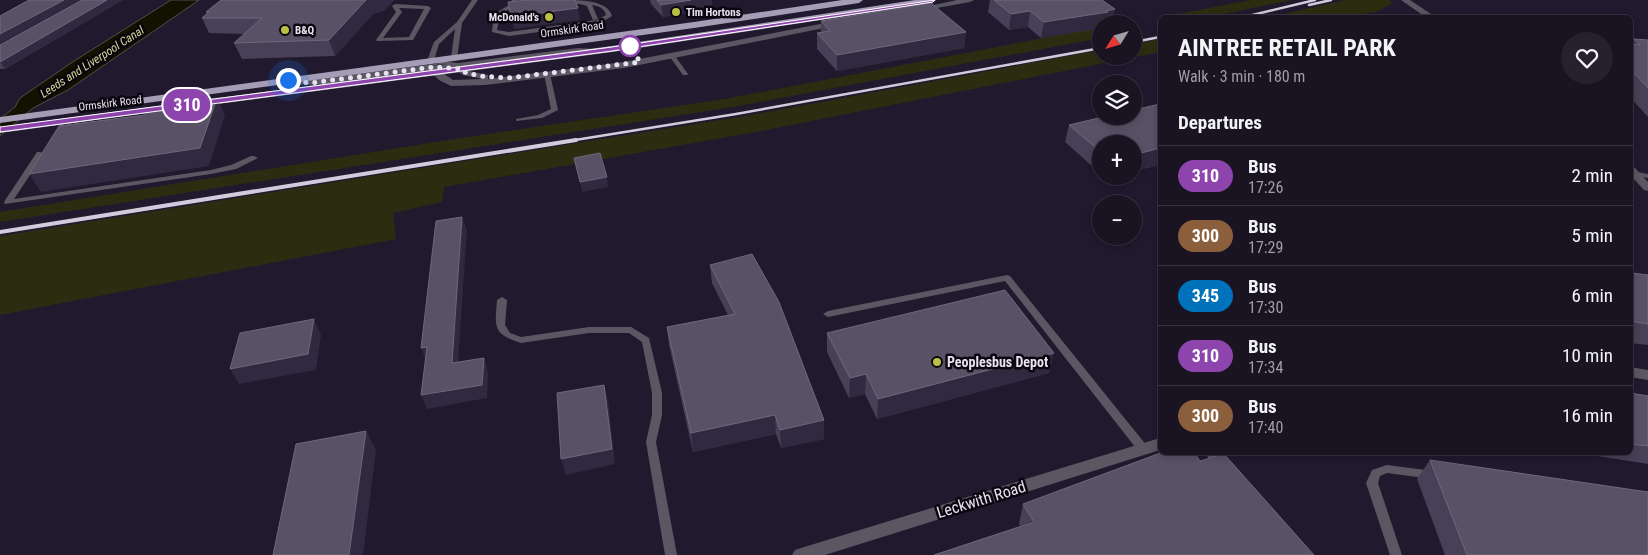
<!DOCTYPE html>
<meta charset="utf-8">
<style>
:root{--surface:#191322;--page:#26202f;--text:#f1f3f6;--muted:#9f9ea5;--line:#373240}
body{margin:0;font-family:"Roboto Condensed",sans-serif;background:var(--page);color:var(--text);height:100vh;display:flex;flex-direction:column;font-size:19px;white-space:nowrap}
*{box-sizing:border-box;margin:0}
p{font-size:16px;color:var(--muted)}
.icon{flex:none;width:28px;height:28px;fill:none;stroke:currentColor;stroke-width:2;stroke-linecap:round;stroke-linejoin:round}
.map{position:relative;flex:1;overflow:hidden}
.sheet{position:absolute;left:1158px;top:15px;width:475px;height:440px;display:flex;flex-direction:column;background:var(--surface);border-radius:8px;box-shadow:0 2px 8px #0003,0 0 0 1px var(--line)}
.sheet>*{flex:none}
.badge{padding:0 10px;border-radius:16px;font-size:18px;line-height:32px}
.needle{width:32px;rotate:233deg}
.buttons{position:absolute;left:1092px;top:15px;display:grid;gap:10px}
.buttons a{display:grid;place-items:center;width:50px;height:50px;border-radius:50%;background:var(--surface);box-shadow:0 2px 8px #0003,0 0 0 1px var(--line);font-size:25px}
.you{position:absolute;width:25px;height:25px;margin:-12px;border:4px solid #fff;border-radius:50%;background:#1a73e8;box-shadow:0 0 0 8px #1a73e833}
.map>.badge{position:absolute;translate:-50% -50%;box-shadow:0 0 0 2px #fff}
h2{padding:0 20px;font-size:19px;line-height:45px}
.round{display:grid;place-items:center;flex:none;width:52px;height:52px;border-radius:26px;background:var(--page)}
.summary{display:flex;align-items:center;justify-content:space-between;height:85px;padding:0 20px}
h1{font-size:24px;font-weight:700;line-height:38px}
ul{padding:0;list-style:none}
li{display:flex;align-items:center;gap:15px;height:60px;padding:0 20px;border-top:1px solid var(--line)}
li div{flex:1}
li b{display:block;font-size:19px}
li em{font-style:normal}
li .badge{min-width:55px;font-weight:700;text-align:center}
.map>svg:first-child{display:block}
</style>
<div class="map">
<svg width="1648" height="555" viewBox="0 0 1648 555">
<rect width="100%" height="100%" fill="#21192e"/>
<g fill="#2c2d10">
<path d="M 1251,0 L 1292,0 L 1209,17 L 1162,17 Z"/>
<path d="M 1346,0 L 1389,0 L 1393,3 L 1376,12 L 1344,17 L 1269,17 Z"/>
<path d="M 1101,27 L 1101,38 L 733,107 L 0,222 L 0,212 L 448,140 L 725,99 Z"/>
<path d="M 1160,39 L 1160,52 L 761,131 L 444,187 L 442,202 L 393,213 L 396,239 L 0,315 L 0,236 L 751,115 L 1101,50 L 1101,56 L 1134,56 L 1134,44 Z"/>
</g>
<path fill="#111200" stroke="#515048" d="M 171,0 L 199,0 L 68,90 L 33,108 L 0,136 L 0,119 L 15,107 L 20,98 L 74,61 Z"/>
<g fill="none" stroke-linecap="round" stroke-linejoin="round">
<g fill="#5b5762" fill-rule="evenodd">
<path d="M 472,0 L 478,0 L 462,23 L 457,58 L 454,60 L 451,58 L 455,29 L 439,44 L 434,60 L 458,63 L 578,48 L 594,49 L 597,51 L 594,53 L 578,52 L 458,67 L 428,62 L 427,61 L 434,42 L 457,22 Z"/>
<path d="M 512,0 L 518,0 L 513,7 L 500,15 L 497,30 L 509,32 L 597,20 L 606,15 C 604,8 599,6 592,5 L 598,19 L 593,20 L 587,6 L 580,4 L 562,3 L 561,2 L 564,0 C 579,0 608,0 612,16 L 599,24 L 509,36 L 492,32 L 494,14 L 509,5 Z"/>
<path d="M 395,4 L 428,6 L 431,8 L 413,40 L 377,41 L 376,40 L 396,12 L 392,6 ZM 399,8 L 424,9 L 409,37 L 383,38 L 402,12 Z"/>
<path d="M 671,56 L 675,56 L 688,74 L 687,75 L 683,75 L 670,57 Z"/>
<path d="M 547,72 L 550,74 L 558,110 L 542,118 L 516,121 L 516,119 L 538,115 L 551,109 L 544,74 Z"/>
<path d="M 37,152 L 40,152 L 44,154 L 14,199 L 211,170 L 231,165 L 251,156 L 254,156 L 258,158 L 236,169 L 211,174 L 5,204 L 4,202 Z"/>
<path d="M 1632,171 L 1648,174 L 1648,178 L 1632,175 L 1631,173 Z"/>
<path d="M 1007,275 L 1010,276 L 1147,446 L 1148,449 L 1147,452 L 1143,453 L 1139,452 L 1005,281 L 828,317 L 823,314 L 828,311 Z"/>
<path d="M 502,297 L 507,300 L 505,325 L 510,333 L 521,337 L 589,327 L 631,327 L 649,338 L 662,393 L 662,415 L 656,442 L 677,555 L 665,555 L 646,442 L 652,415 L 652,393 L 642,342 L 629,333 L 589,333 L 521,343 C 492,334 495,327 497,300 Z"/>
<path d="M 1205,452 L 1217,452 L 1227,465 L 1226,468 C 1217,471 1209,460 1205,452 Z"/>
<path d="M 1387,465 L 1433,471 L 1437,472 L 1439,475 L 1437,478 L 1433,479 L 1387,473 L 1380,476 L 1378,483 L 1402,555 L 1390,555 L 1366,483 L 1372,470 Z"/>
</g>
<g fill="#5b5762" fill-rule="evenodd">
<path d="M 957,0 L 974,0 L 970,2 L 920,11 L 916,9 Z"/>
<path d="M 1401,0 L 1410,0 L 1437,18 L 1427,18 Z"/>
<path d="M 836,21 L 839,21 L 839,25 L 624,68 L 485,85 L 451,86 L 439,80 L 432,73 L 434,71 L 440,71 L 453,80 L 483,79 L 463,75 L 459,72 C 451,71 441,69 432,70 C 405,72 301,94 283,80 L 288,77 L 310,80 L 434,64 L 462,66 L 469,71 L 488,75 L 488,79 L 624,62 Z"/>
<path d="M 1630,166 L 1634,167 L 1648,182 L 1648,191 L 1644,190 L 1630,175 Z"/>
<path d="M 1630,367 L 1648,370 L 1648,380 L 1630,377 Z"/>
<path d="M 1160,438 L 1160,450 L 825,555 L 792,555 L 795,550 L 801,548 Z"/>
</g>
<g fill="#a59cb6" fill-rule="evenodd">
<path d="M 842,0 L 863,0 L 859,3 L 694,28 L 0,123 L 0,117 L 694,22 Z"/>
<path d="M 915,0 L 936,0 L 932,3 L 612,52 L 202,106 L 197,103 L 202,100 L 612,46 Z"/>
<path d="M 165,105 L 169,106 L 170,108 L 169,110 L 0,133 L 0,127 Z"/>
</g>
<g stroke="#d1ccdc" stroke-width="2.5">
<path d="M 1309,5 L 1331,0"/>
<path d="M 1240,18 L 1315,0"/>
<path d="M 1134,42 L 1160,37"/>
<path d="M 569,141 L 736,114 L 1101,48"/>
</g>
<path stroke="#d1ccdc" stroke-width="4" d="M 0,232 L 576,140"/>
</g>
<g fill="#484056">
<path d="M 82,0 L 123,0 L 5,69 L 0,69 L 0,45 Z"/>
<path d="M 221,0 L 394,0 L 385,10 L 373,14 L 335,56 L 242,59 L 234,43 L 245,34 L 209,33 L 202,18 L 207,14 L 206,12 Z"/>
<path d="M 650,0 L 712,0 L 712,8 L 663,17 L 651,4 Z"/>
<path d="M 990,0 L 1102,0 L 1101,28 L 1041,38 L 1028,27 L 1009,30 L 988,12 Z"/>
<path d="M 821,21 L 966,32 L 964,48 L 837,71 L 817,49 L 817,33 L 821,33 Z"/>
<path d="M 1634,39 L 1648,40 L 1648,117 L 1630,97 L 1630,44 L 1631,44 Z"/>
<path d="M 1160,104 L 1160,165 L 1134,171 L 1101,144 L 1101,174 L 1065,142 L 1069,125 Z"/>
<path d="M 710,265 L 824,439 L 781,448 L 776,434 L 693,452 L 669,345 L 667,327 L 728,315 L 712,283 Z"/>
<path d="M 1630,270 L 1632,273 L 1648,275 L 1648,345 L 1630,343 Z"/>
<path d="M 827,333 L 1049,373 L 877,419 L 865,394 L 849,398 L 827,352 Z"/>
<path d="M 1630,393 L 1648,396 L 1648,464 L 1572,452 L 1630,452 Z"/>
<path d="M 1430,460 L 1648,555 L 1445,555 L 1417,479 Z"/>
<path d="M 1200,461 L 1020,526 L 1019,524 L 1023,504 Z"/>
</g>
<g fill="#31293f">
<path d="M 64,0 L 80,0 L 0,44 L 0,34 Z"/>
<path d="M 107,0 L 123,0 L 5,69 L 0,62 Z"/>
<path d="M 366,0 L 394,0 L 385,10 L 373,14 L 335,56 L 329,40 Z"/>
<path d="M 691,0 L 712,0 L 712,8 L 663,17 L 661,5 Z"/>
<path d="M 578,8 L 580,20 L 514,29 L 511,17 Z"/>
<path d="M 1115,9 L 1112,24 L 1101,24 L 1101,28 L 1041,38 L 1044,22 Z"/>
<path d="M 1030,11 L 1028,27 L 1009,30 L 1011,14 Z"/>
<path d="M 966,32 L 964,48 L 837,71 L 837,55 Z"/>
<path d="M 217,98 L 225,115 L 209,166 L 41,192 L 29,174 Z"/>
<path d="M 1160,148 L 1160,165 L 1134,171 L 1134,155 Z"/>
<path d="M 607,177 L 608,187 L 582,192 L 580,182 Z"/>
<path d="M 462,217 L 467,230 L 457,377 L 452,363 Z"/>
<path d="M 314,319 L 321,335 L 316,370 L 239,384 L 230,369 Z"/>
<path d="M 427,347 L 427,362 L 421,348 Z"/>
<path d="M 1054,353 L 1049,373 L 877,419 L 878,399 Z"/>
<path d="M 484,358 L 488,372 L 487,398 L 427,409 L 421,395 Z"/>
<path d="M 866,374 L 865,394 L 849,398 L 850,378 Z"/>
<path d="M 604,385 L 608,400 L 615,464 L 566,475 L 561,459 Z"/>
<path d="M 775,415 L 776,434 L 693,452 L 691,433 Z"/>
<path d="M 824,420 L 824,439 L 781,448 L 780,430 Z"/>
<path d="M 366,431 L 376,450 L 363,555 L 349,555 Z"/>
</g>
<g fill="#595266" stroke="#6f687c">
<path d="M 29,0 L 64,0 L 0,34 L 0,16 Z"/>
<path d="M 82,0 L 107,0 L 0,62 L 0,45 Z"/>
<path d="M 221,0 L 366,0 L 329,40 L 234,43 L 262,18 L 202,18 L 209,12 L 206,12 Z"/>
<path d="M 527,0 L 575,0 L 578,8 L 511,17 L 508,2 Z"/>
<path d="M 657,0 L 691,0 L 661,5 Z"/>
<path d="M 994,0 L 1102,0 L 1115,9 L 1106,11 L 1108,12 L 1044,22 L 1030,11 L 1011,14 Z"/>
<path d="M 931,3 L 966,32 L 837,55 L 817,33 L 830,31 L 821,21 Z"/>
<path d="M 1634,39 L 1648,40 L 1648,88 L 1630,69 L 1630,44 L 1640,45 Z"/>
<path d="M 217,98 L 200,148 L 29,174 L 59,126 L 145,115 L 148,110 Z"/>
<path d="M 1160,104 L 1160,148 L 1134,155 L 1134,144 L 1101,144 L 1101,152 L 1069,125 L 1107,116 L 1134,116 L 1134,110 Z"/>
<path d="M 600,153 L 607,177 L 580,182 L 574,158 Z"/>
<path d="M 462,217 L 452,363 L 484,358 L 482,385 L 421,395 L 427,347 L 421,348 L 436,221 Z"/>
<path d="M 752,254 L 779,302 L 824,420 L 780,430 L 775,415 L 691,433 L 667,327 L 735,314 L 710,265 Z"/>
<path d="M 1630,270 L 1632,273 L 1648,275 L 1648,324 L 1630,321 Z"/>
<path d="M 1005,290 L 1054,353 L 878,399 L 866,374 L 850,378 L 827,333 Z"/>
<path d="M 314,319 L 308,354 L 230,369 L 240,333 Z"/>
<path d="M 604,385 L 612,449 L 561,459 L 557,393 Z"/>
<path d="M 1630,393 L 1648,396 L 1648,446 L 1630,444 Z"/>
<path d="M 366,431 L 349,555 L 273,555 L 296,444 Z"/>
<path d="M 1163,452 L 1194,452 L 1200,461 L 1224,454 L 1314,555 L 934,555 L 1034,522 L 1023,504 Z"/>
<path d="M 1430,460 L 1648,492 L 1648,555 L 1467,555 Z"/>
</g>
<path fill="#8e44ad" stroke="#fff" d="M 933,2 L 612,51 L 0,132 L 0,127 L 612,47 L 935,0 Z"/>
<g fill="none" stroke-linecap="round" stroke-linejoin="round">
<path stroke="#e7e2f1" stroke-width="5" stroke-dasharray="0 9" d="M 288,80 L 310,83 L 434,67 L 462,69 L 466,73 L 481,76 L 508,78 L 640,62 L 630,46"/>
</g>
<g fill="#bbc044" stroke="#09060f" stroke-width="2">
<circle cx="676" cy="12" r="5"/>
<circle cx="549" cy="17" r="5"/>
<circle cx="285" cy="30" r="5"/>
<circle cx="937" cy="362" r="5"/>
</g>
<circle fill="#fff" stroke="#8e44ad" stroke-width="2.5" cx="630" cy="46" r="10"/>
<g text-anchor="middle" stroke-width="5" stroke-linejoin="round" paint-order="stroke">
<g font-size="11" font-weight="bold" fill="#e7e2f1" stroke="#09060f" text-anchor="start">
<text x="686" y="16">Tim Hortons</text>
<text x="539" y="21" text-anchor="end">McDonald's</text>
<text x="295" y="34">B&amp;Q</text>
</g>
<g font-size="11" fill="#e7e2f1" stroke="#09060f">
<text transform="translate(572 29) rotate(-8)" y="4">Ormskirk Road</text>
<text transform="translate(110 103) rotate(-7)" y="4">Ormskirk Road</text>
</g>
<g font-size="12" font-style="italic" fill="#d3d894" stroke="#09060f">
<text transform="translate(92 62) rotate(-33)" y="4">Leeds and Liverpool Canal</text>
</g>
<g font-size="14" font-weight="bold" fill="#e7e2f1" stroke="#09060f" text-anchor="start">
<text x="947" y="367">Peoplesbus Depot</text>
</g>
<g font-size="16" fill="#e7e2f1" stroke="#09060f">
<text transform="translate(981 499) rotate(-17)" y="6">Leckwith Road</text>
</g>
</g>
</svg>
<div class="buttons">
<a><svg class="needle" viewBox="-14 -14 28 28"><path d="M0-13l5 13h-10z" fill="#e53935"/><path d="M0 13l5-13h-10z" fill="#9f9ea5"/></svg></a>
<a><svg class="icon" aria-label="layers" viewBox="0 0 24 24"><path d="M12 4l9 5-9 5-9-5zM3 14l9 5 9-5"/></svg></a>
<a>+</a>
<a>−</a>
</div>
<div class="you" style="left:288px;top:80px"></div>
<b class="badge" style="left:187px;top:105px;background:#8e44ad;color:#fff">310</b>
<section class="sheet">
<div class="summary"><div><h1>AINTREE RETAIL PARK</h1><p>Walk · 3 min · 180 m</p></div><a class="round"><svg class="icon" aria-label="heart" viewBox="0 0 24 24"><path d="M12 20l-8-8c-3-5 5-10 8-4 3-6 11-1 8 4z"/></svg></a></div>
<h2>Departures</h2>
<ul>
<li><span class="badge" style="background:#8e44ad;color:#fff">310</span><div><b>Bus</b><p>17:26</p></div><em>2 min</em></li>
<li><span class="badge" style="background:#8b5e3c;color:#fff">300</span><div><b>Bus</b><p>17:29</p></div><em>5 min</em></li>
<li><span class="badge" style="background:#0072bc;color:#fff">345</span><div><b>Bus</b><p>17:30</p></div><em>6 min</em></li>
<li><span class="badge" style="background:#8e44ad;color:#fff">310</span><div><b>Bus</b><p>17:34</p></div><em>10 min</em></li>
<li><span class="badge" style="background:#8b5e3c;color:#fff">300</span><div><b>Bus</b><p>17:40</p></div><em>16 min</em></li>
</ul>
</section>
</div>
